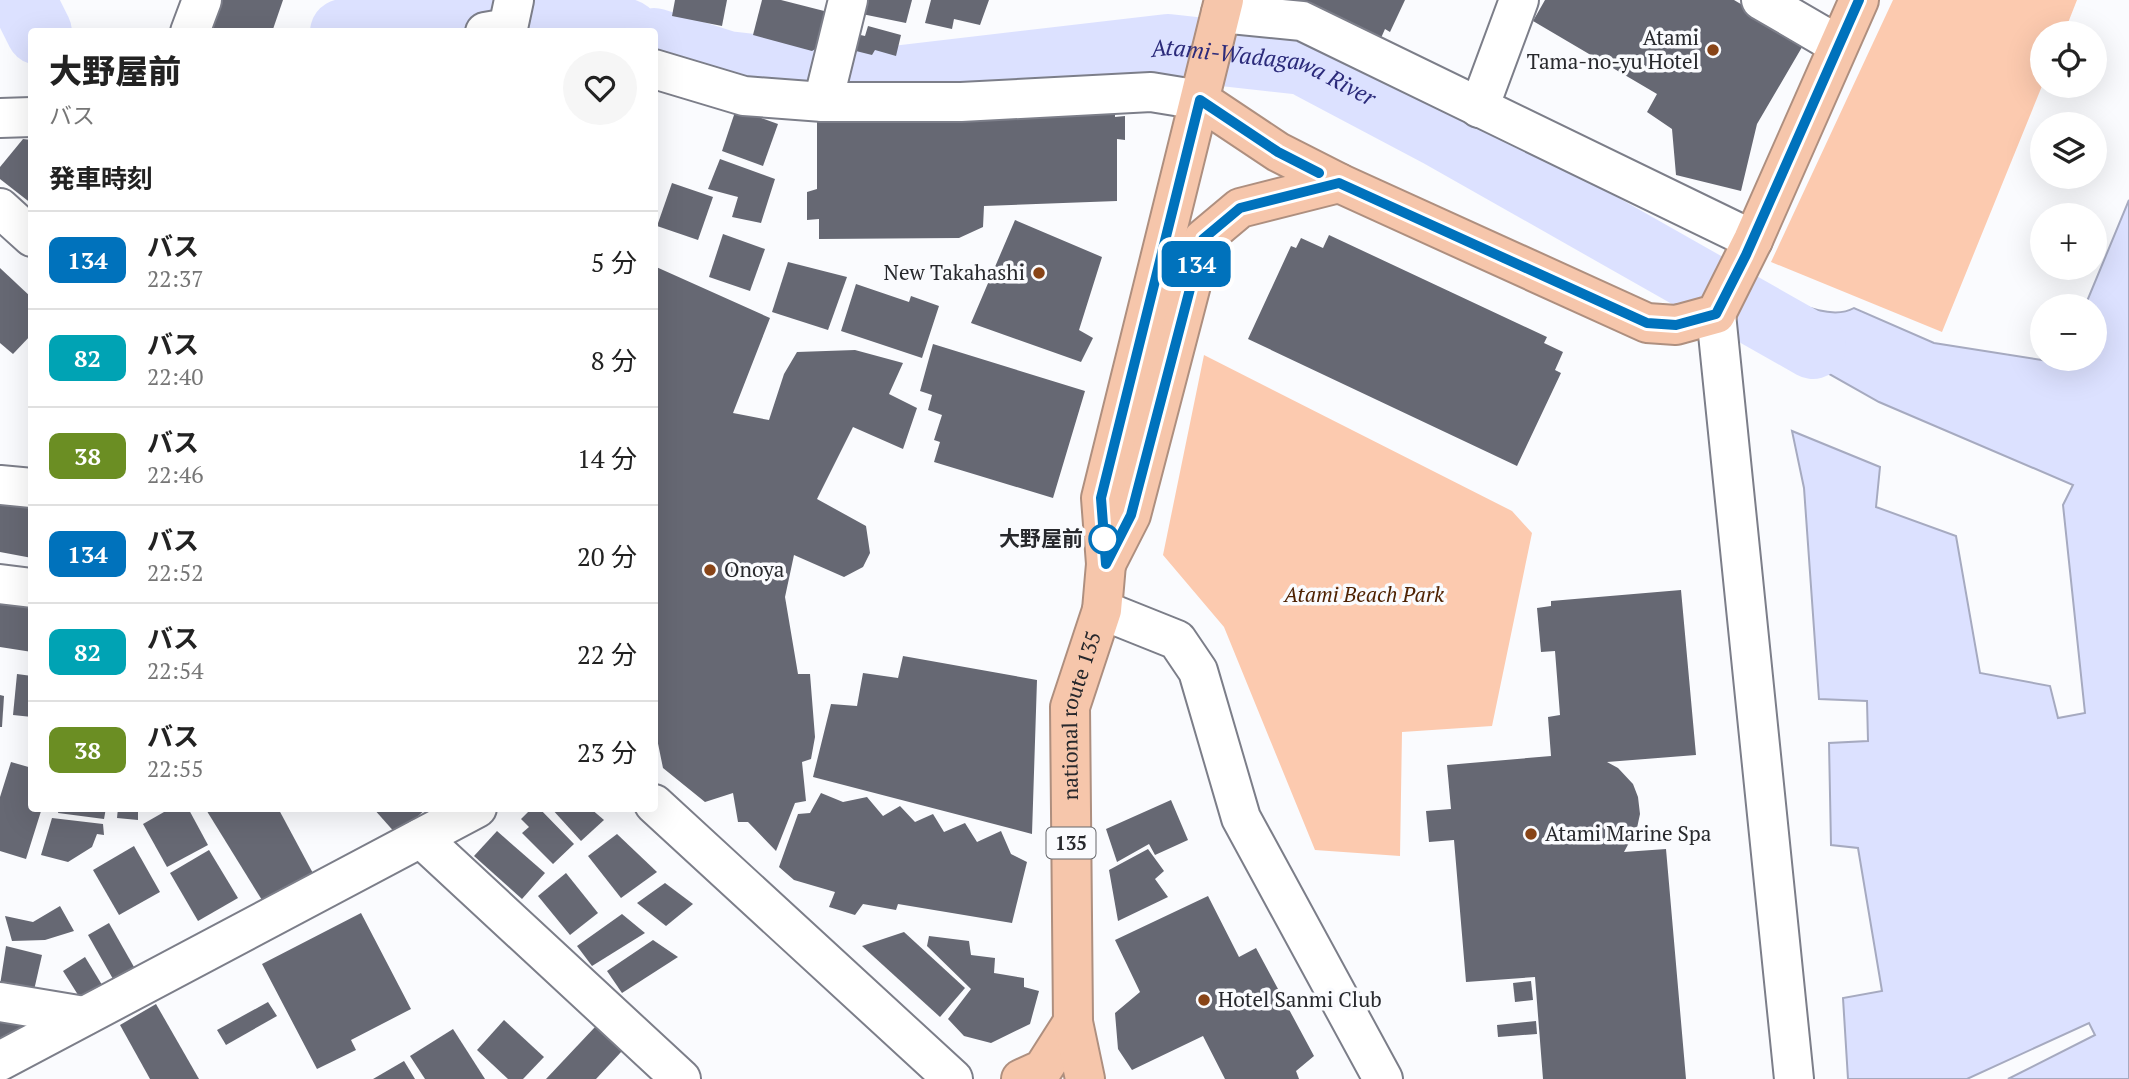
<!DOCTYPE html>
<html lang="ja">
<meta charset="utf-8">
<style>
:root{--surface:#fff;--page:#f6f6f6;--text:#222;--muted:#767676;--line:#e0e0e0}
body{margin:0;font-family:"PT Serif","Noto Sans JP",serif;background:var(--page);color:var(--text);height:100vh;display:flex;flex-direction:column;font-size:26px;white-space:nowrap}
*{box-sizing:border-box;margin:0}
p{font-size:23px;color:var(--muted)}
.icon{flex:none;width:38px;height:38px;fill:none;stroke:currentColor;stroke-width:2;stroke-linecap:round;stroke-linejoin:round}
.map{position:relative;flex:1;overflow:hidden}
.details{position:absolute;left:28px;top:28px;width:630px;height:784px;display:flex;flex-direction:column;background:var(--surface);border-radius:7px;box-shadow:0 7px 28px #0002}
.details>*{flex:none}
.badge{padding:0 14px;border-radius:10px;font-size:24px;line-height:46px}
.tools{position:absolute;left:2030px;top:21px;display:grid;gap:14px}
.tools a{display:grid;place-items:center;width:77px;height:77px;border-radius:50%;background:var(--surface);box-shadow:0 7px 28px #0002;font-size:35px}
.map>.badge{position:absolute;translate:-50% -50%;box-shadow:0 0 0 4px #fff}
h2{padding:0 21px;font-size:26px;line-height:63px}
.round{display:grid;place-items:center;flex:none;width:74px;height:74px;border-radius:37px;background:var(--page)}
.headline{display:flex;align-items:center;justify-content:space-between;height:119px;padding:0 21px}
h1{font-size:33px;font-weight:800;line-height:52px}
ul{padding:0;list-style:none}
li{display:flex;align-items:center;gap:21px;height:98px;padding:0 21px;border-top:2px solid var(--line)}
li div{flex:1}
li b{display:block;font-size:26px}
li em{font-style:normal}
li .badge{min-width:77px;font-weight:700;text-align:center}
.map>svg:first-child{display:block}
</style>
<div class="map">
<svg width="2129" height="1079" viewBox="0 0 2129 1079">
<rect width="100%" height="100%" fill="#fafbfe"/>
<g fill="#fccaaf">
<path d="M 1893,0 L 2077,0 L 2064,33 L 2042,33 L 2042,86 L 1942,332 L 1771,262 Z"/>
<path d="M 1204,355 L 1512,511 L 1532,533 L 1492,726 L 1402,732 L 1400,856 L 1315,850 L 1224,627 L 1163,555 Z"/>
</g>
<path fill="#dce1ff" stroke="#a6aac0" stroke-width="2" d="M 2129,200 L 2129,1079 L 2008,1079 L 2095,1035 L 2089,1023 L 1967,1079 L 1848,1079 L 1843,998 L 1882,991 L 1858,848 L 1831,845 L 1829,743 L 1868,741 L 1867,701 L 1819,699 L 1804,488 L 1792,431 L 1880,467 L 1876,507 L 1956,536 L 1980,673 L 2050,686 L 2058,718 L 2085,713 L 2063,505 L 2073,485 L 1879,402 L 1755,332 L 1771,293 C 1794,302 1831,321 1854,308 L 1934,343 L 2061,363 L 2063,359 L 2095,359 L 2095,306 L 2085,306 Z"/>
<g fill="none" stroke-linecap="round" stroke-linejoin="round">
<g stroke="#dce1ff" stroke-width="66">
<path d="M 23,0 L 39,32"/>
<path d="M 343,32 L 486,11 L 569,13 L 627,32"/>
<path id="s1" d="M 654,41 L 727,64 L 877,81 L 1168,47 L 1303,62 L 1439,134 L 1813,346"/>
</g>
</g>
<g fill="#666873">
<path d="M 222,0 L 283,0 L 272,32 L 211,32 Z"/>
<path d="M 675,0 L 727,0 L 722,26 L 672,16 Z"/>
<path d="M 762,0 L 781,0 L 832,13 L 824,44 L 812,51 L 753,35 Z"/>
<path d="M 865,0 L 912,0 L 906,23 L 862,14 Z"/>
<path d="M 931,0 L 989,0 L 980,25 L 954,19 L 952,29 L 925,23 Z"/>
<path d="M 1301,0 L 1405,0 L 1390,32 L 1385,29 L 1381,38 Z"/>
<path d="M 1545,0 L 1734,0 L 1805,42 L 1757,124 L 1741,191 L 1676,175 L 1672,129 L 1647,112 L 1657,94 L 1533,21 Z"/>
<path d="M 868,26 L 901,35 L 896,56 L 875,50 L 872,55 L 852,50 L 856,34 L 865,36 Z"/>
<path d="M 736,109 L 778,124 L 763,166 L 722,151 Z"/>
<path d="M 1115,111 L 1115,117 L 1125,116 L 1125,140 L 1117,139 L 1117,201 L 984,206 L 983,227 L 959,238 L 819,239 L 819,219 L 807,220 L 807,192 L 817,189 L 817,118 Z"/>
<path d="M 23,139 L 32,140 L 32,204 L 0,179 L 0,167 Z"/>
<path d="M 720,159 L 775,179 L 761,223 L 732,217 L 738,197 L 708,189 Z"/>
<path d="M 672,183 L 713,197 L 698,240 L 657,226 Z"/>
<path d="M 1015,220 L 1102,257 L 1079,330 L 1093,338 L 1081,362 L 971,323 Z"/>
<path d="M 723,234 L 765,249 L 750,291 L 709,277 Z"/>
<path d="M 1329,235 L 1547,337 L 1544,343 L 1563,352 L 1555,370 L 1561,373 L 1517,466 L 1248,339 L 1291,246 L 1296,248 L 1301,238 L 1323,248 Z"/>
<path d="M 788,262 L 847,277 L 828,330 L 772,312 Z"/>
<path d="M 654,266 L 770,318 L 733,413 L 769,420 L 784,374 L 797,352 L 855,350 L 903,363 L 889,394 L 917,408 L 903,449 L 853,427 L 817,499 L 866,526 L 870,553 L 863,567 L 844,577 L 794,555 L 785,597 L 798,674 L 810,674 L 815,737 L 811,759 L 802,762 L 806,801 L 795,803 L 776,851 L 748,822 L 738,822 L 733,793 L 705,802 L 663,768 L 654,724 Z"/>
<path d="M 0,268 L 32,298 L 32,334 L 13,354 L 0,343 Z"/>
<path d="M 856,284 L 909,302 L 911,296 L 939,306 L 922,358 L 841,331 Z"/>
<path d="M 933,344 L 1085,391 L 1053,498 L 934,462 L 940,442 L 934,440 L 942,415 L 928,410 L 932,395 L 920,391 Z"/>
<path d="M 0,498 L 32,504 L 32,558 L 0,552 Z"/>
<path d="M 1681,590 L 1696,755 L 1607,762 L 1618,768 L 1633,784 L 1638,797 L 1640,814 L 1637,828 L 1624,852 L 1666,849 L 1686,1079 L 1543,1079 L 1535,977 L 1466,982 L 1454,840 L 1429,842 L 1426,811 L 1451,809 L 1447,765 L 1551,756 L 1548,717 L 1560,715 L 1555,651 L 1541,652 L 1537,608 L 1551,606 L 1551,601 Z"/>
<path d="M 0,601 L 32,607 L 32,652 L 0,647 Z"/>
<path d="M 903,656 L 1037,680 L 1032,834 L 813,777 L 831,704 L 857,706 L 863,673 L 898,678 Z"/>
<path d="M 17,674 L 32,676 L 32,717 L 13,715 Z"/>
<path d="M 0,695 L 4,696 L 2,727 L 0,727 Z"/>
<path d="M 11,762 L 32,768 L 32,808 L 42,808 L 26,859 L 0,851 L 0,797 Z"/>
<path d="M 821,793 L 843,802 L 867,797 L 883,816 L 900,806 L 915,822 L 933,814 L 944,832 L 965,823 L 977,842 L 1001,831 L 1011,854 L 1027,862 L 1012,923 L 898,904 L 896,910 L 863,904 L 855,915 L 829,907 L 835,892 L 794,880 L 779,867 L 798,814 L 810,813 Z"/>
<path d="M 1171,800 L 1188,840 L 1155,855 L 1149,844 L 1117,862 L 1106,829 Z"/>
<path d="M 59,808 L 106,808 L 104,819 L 58,813 Z"/>
<path d="M 118,808 L 138,808 L 138,820 L 117,818 Z"/>
<path d="M 171,808 L 188,808 L 208,845 L 167,867 L 143,824 Z"/>
<path d="M 205,808 L 278,808 L 315,877 L 265,905 Z"/>
<path d="M 373,808 L 427,808 L 397,835 Z"/>
<path d="M 532,808 L 539,808 L 574,844 L 553,864 L 522,833 L 529,827 L 521,819 Z"/>
<path d="M 551,808 L 590,808 L 604,820 L 581,841 Z"/>
<path d="M 52,818 L 103,824 L 104,835 L 97,834 L 92,847 L 68,862 L 41,855 Z"/>
<path d="M 497,831 L 545,873 L 522,899 L 474,856 Z"/>
<path d="M 617,834 L 657,872 L 621,898 L 588,856 Z"/>
<path d="M 134,846 L 160,892 L 119,915 L 93,870 Z"/>
<path d="M 1148,849 L 1164,871 L 1155,879 L 1168,897 L 1118,921 L 1109,870 Z"/>
<path d="M 209,850 L 238,898 L 198,921 L 170,873 Z"/>
<path d="M 566,873 L 598,913 L 570,935 L 538,896 Z"/>
<path d="M 665,883 L 693,904 L 666,926 L 637,903 Z"/>
<path d="M 1208,896 L 1239,957 L 1256,948 L 1314,1056 L 1296,1071 L 1299,1079 L 1225,1079 L 1203,1036 L 1132,1070 L 1118,1049 L 1115,1013 L 1140,992 L 1115,940 Z"/>
<path d="M 60,906 L 74,931 L 45,940 L 12,941 L 5,916 L 33,922 Z"/>
<path d="M 361,913 L 411,1009 L 351,1040 L 356,1050 L 317,1069 L 262,964 Z"/>
<path d="M 622,914 L 645,933 L 592,966 L 577,946 Z"/>
<path d="M 109,923 L 138,974 L 117,986 L 88,935 Z"/>
<path d="M 904,932 L 965,988 L 940,1017 L 862,946 Z"/>
<path d="M 929,936 L 969,941 L 971,955 L 995,958 L 994,973 L 1024,978 L 1024,987 L 1039,991 L 1030,1024 L 991,1043 L 964,1036 L 948,1019 L 971,989 L 927,946 Z"/>
<path d="M 653,940 L 678,957 L 622,993 L 607,971 Z"/>
<path d="M 6,946 L 42,955 L 32,999 L 0,985 Z"/>
<path d="M 85,957 L 107,993 L 85,1006 L 63,971 Z"/>
<path d="M 1531,981 L 1533,1000 L 1515,1002 L 1513,983 Z"/>
<path d="M 268,1002 L 277,1016 L 226,1045 L 217,1030 Z"/>
<path d="M 156,1004 L 199,1079 L 150,1079 L 120,1025 Z"/>
<path d="M 0,1016 L 39,1023 L 0,1043 Z"/>
<path d="M 504,1020 L 544,1057 L 523,1079 L 508,1079 L 477,1050 Z"/>
<path d="M 1536,1021 L 1537,1034 L 1498,1037 L 1497,1025 Z"/>
<path d="M 595,1027 L 622,1051 L 596,1079 L 546,1079 Z"/>
<path d="M 453,1029 L 485,1079 L 425,1079 L 410,1056 Z"/>
<path d="M 404,1061 L 415,1079 L 373,1079 Z"/>
</g>
<g fill="none" stroke-linecap="round" stroke-linejoin="round">
<defs>
<g id="minor">
<path d="M 1761,0 L 1838,45"/>
<path d="M 1221,13 L 1302,21 L 1753,240"/>
<path d="M 190,32 L 202,0"/>
<path d="M 485,32 L 508,28 L 514,0"/>
<path d="M 654,69 L 744,96 L 823,102 L 961,102 L 1151,92 L 1200,100"/>
<path d="M 823,102 L 848,0"/>
<path d="M 1479,108 L 1519,0"/>
<path d="M 0,118 L 32,117"/>
<path d="M 0,208 L 32,237"/>
<path d="M 1716,314 L 1794,1079"/>
<path d="M 0,485 L 32,488"/>
<path d="M 0,584 L 32,588"/>
<path d="M 1102,610 L 1177,640 L 1198,671 L 1241,818 L 1383,1079"/>
<path d="M 654,804 L 953,1079"/>
<path d="M 421,838 L 681,1079"/>
<path d="M 0,1002 L 84,1016"/>
<path d="M 0,1061 L 477,808"/>
</g>
<g id="highway">
<path d="M 1200,100 L 1278,152 L 1339,183"/>
<path d="M 1106,564 L 1131,515 L 1203,239 L 1240,208 L 1339,183 L 1647,323 L 1676,325 L 1716,314 L 1753,240 L 1859,0"/>
<path d="M 1021,1079 L 1043,1069 L 1073,1022"/>
<path id="s2" d="M 1085,1079 L 1073,1022 L 1070,707 L 1102,610 L 1106,564 L 1101,498 L 1224,0"/>
</g>
</defs>
<use href="#minor" stroke="#7c7e89" stroke-width="42"/>
<use href="#highway" stroke="#ae8f7f" stroke-width="42"/>
<use href="#minor" stroke="#fff" stroke-width="38"/>
<use href="#highway" stroke="#f6c6ab" stroke-width="38"/>
</g>
<g fill="none" stroke-linecap="round" stroke-linejoin="round">
<defs>
<path id="line" d="M 1319,173 L 1278,152 L 1200,100 L 1101,498 L 1106,564 L 1131,515 L 1203,239 L 1240,208 L 1339,183 L 1647,323 L 1676,325 L 1716,314 L 1746,255 L 1859,0"/>
</defs>
<use href="#line" stroke="#fff" stroke-width="16"/>
<use href="#line" stroke="#0072bc" stroke-width="10"/>
</g>
<g fill="#884417" stroke="#fafbfe" stroke-width="2.5">
<circle cx="1713" cy="50" r="7"/>
<circle cx="1039" cy="273" r="7"/>
<circle cx="710" cy="570" r="7"/>
<circle cx="1531" cy="834" r="7"/>
<circle cx="1204" cy="1000" r="7"/>
</g>
<circle fill="#fff" stroke="#0072bc" stroke-width="3.5" cx="1104" cy="539" r="14"/>
<g text-anchor="middle" stroke-width="7" stroke-linejoin="round" paint-order="stroke">
<rect fill="#fafbfe" stroke="#66676b" stroke-width="2" x="1046.5" y="827.5" width="49" height="31" rx="5"/>
<g font-size="19" font-weight="bold" fill="#27282c">
<text x="1071" y="850">135</text>
</g>
<g font-size="21" fill="#27282c" stroke="#fafbfe" text-anchor="start">
<text x="1699" y="45" text-anchor="end">Atami<tspan x="1699" dy="24">Tama-no-yu Hotel</tspan></text>
<text x="1025" y="280" text-anchor="end">New Takahashi</text>
<text x="724" y="577">Onoya</text>
<text x="1545" y="841">Atami Marine Spa</text>
<text x="1218" y="1007">Hotel Sanmi Club</text>
</g>
<g font-size="21" font-weight="bold" fill="#27282c" stroke="#fafbfe" text-anchor="end">
<text x="1083" y="546">大野屋前</text>
</g>
<g font-size="21" font-style="italic" fill="#4f2202" stroke="#fafbfe">
<text x="1364" y="602">Atami Beach Park</text>
</g>
<g font-size="21" fill="#27282c" stroke="#fafbfe">
<text dy="7" stroke="none"><textPath href="#s2" startOffset="366">national route 135</textPath></text>
</g>
<g font-size="23" font-style="italic" fill="#2c2b7b" stroke="#fafbfe">
<text dy="8" stroke="none"><textPath href="#s1" startOffset="620">Atami-Wadagawa River</textPath></text>
</g>
</g>
</svg>
<div class="tools">
<a><svg class="icon" aria-label="locate" viewBox="0 0 24 24"><circle cx="12" cy="12" r="6"/><path d="M12 2v4M12 18v4M2 12h4M18 12h4"/></svg></a>
<a><svg class="icon" aria-label="layers" viewBox="0 0 24 24"><path d="M12 4l9 5-9 5-9-5zM3 14l9 5 9-5"/></svg></a>
<a>+</a>
<a>−</a>
</div>
<b class="badge" style="left:1196px;top:264px;background:#0072bc;color:#fff">134</b>
<section class="details">
<div class="headline"><div><h1>大野屋前</h1><p>バス</p></div><a class="round"><svg class="icon" aria-label="heart" viewBox="0 0 24 24"><path d="M12 20l-8-8c-3-5 5-10 8-4 3-6 11-1 8 4z"/></svg></a></div>
<h2>発車時刻</h2>
<ul>
<li><span class="badge" style="background:#0072bc;color:#fff">134</span><div><b>バス</b><p>22:37</p></div><em>5 分</em></li>
<li><span class="badge" style="background:#00a3b4;color:#fff">82</span><div><b>バス</b><p>22:40</p></div><em>8 分</em></li>
<li><span class="badge" style="background:#6b8e23;color:#fff">38</span><div><b>バス</b><p>22:46</p></div><em>14 分</em></li>
<li><span class="badge" style="background:#0072bc;color:#fff">134</span><div><b>バス</b><p>22:52</p></div><em>20 分</em></li>
<li><span class="badge" style="background:#00a3b4;color:#fff">82</span><div><b>バス</b><p>22:54</p></div><em>22 分</em></li>
<li><span class="badge" style="background:#6b8e23;color:#fff">38</span><div><b>バス</b><p>22:55</p></div><em>23 分</em></li>
</ul>
</section>
</div>
